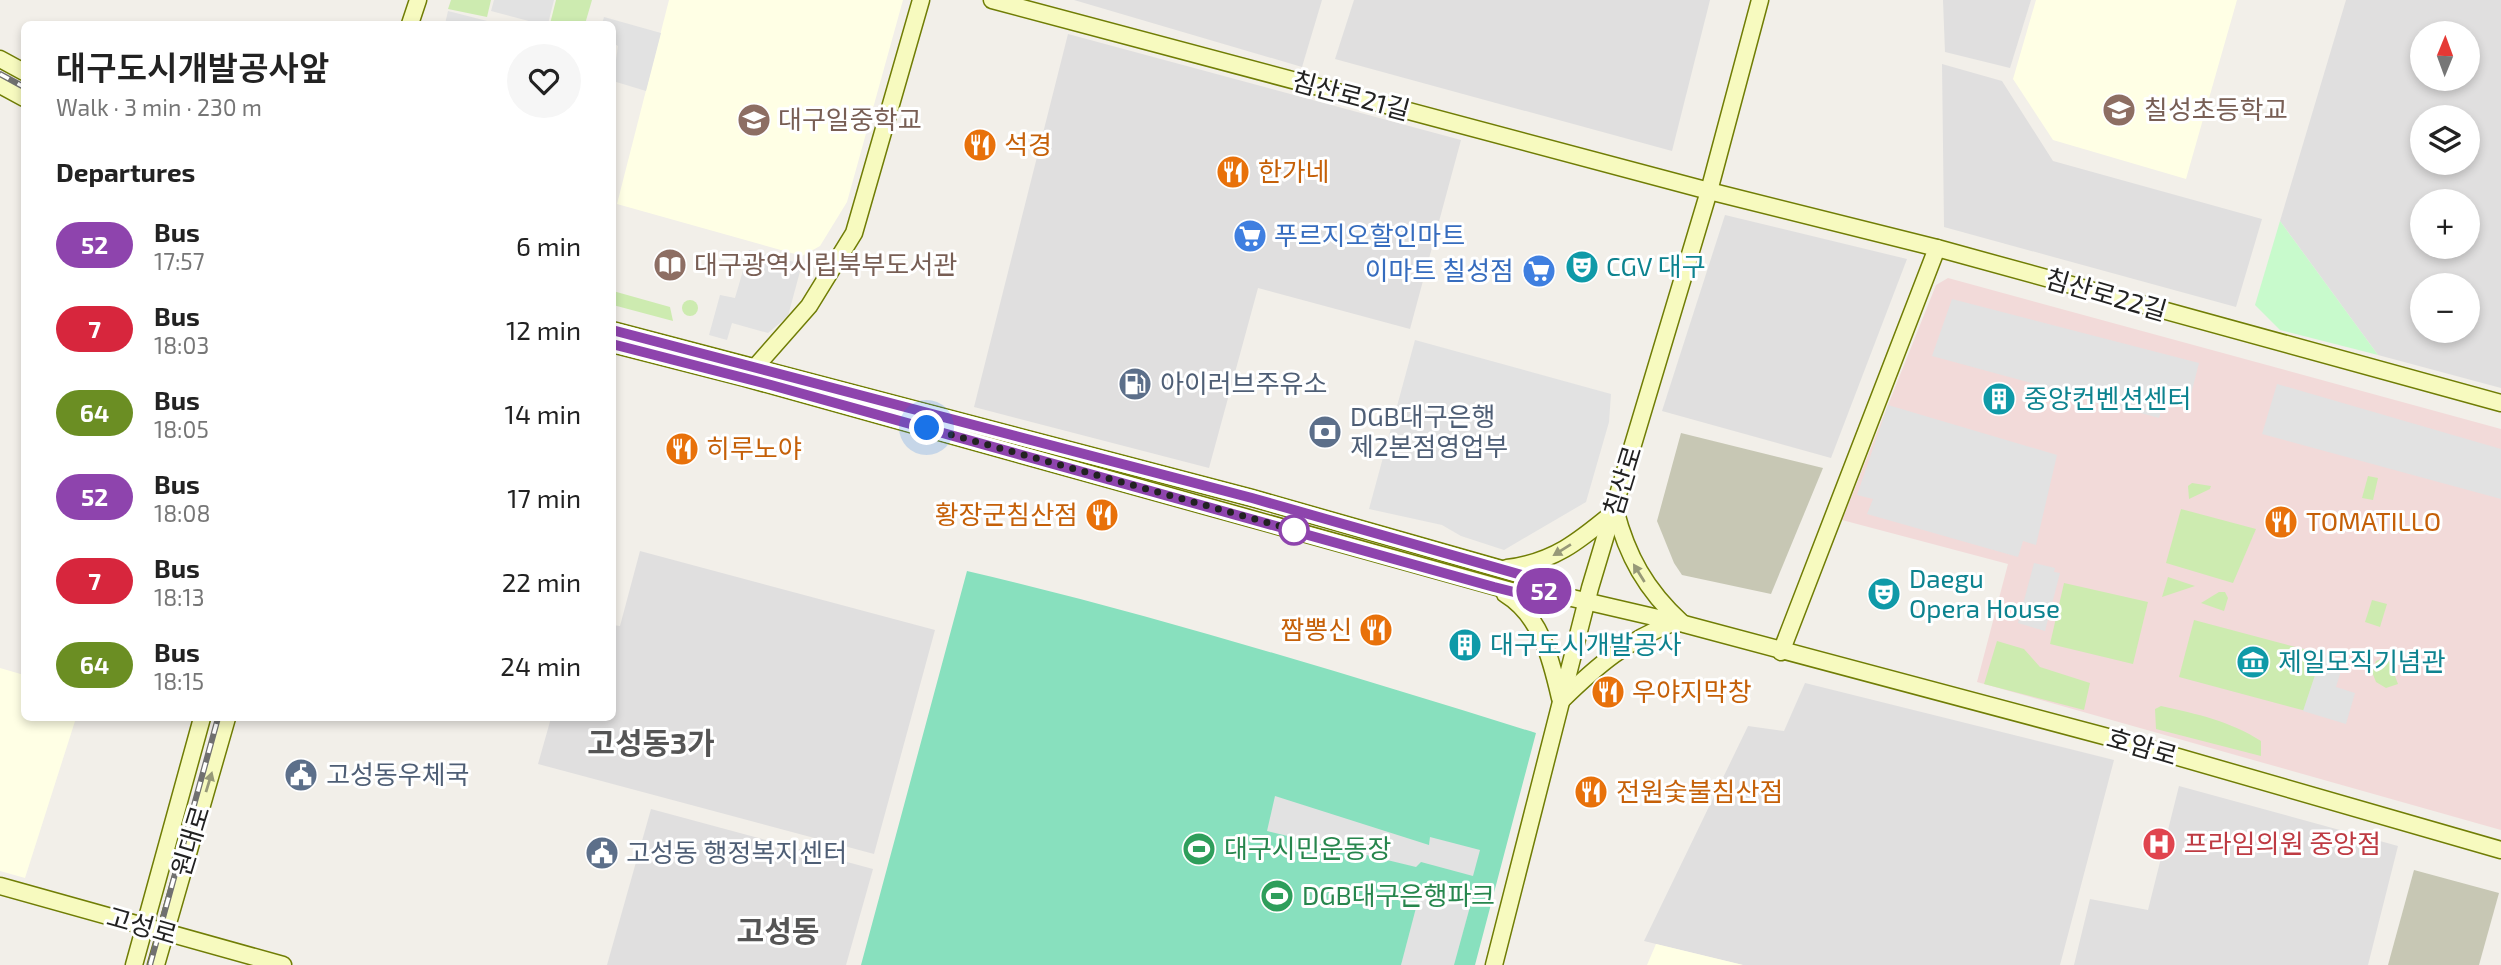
<!DOCTYPE html>
<meta charset="utf-8">
<style>
:root{--surface:#fff;--page:#f6f6f6;--text:#222;--muted:#767676}
body{margin:0;font-family:"Exo 2","Noto Sans KR",sans-serif;background:var(--page);color:var(--text);height:100vh;display:flex;flex-direction:column;font-size:26px;white-space:nowrap}
*{box-sizing:border-box;margin:0}
p{font-size:23px;color:var(--muted)}
.icon{flex:none;width:38px;height:38px;fill:none;stroke:currentColor;stroke-width:2;stroke-linecap:round;stroke-linejoin:round}
.map{position:relative;flex:1;overflow:hidden}
.sheet{position:absolute;left:21px;top:21px;width:595px;height:700px;display:flex;flex-direction:column;background:var(--surface);border-radius:10px;box-shadow:0 4px 10px #0003}
.sheet>*{flex:none}
.badge{padding:0 14px;border-radius:23px;font-size:24px;line-height:46px}
.needle{width:46px;rotate:1deg}
.buttons{position:absolute;left:2410px;top:21px;display:grid;gap:14px}
.buttons a{display:grid;place-items:center;width:70px;height:70px;border-radius:50%;background:var(--surface);box-shadow:0 4px 10px #0003;font-size:35px}
.you{position:absolute;width:35px;height:35px;margin:-18px;border:5px solid #fff;border-radius:50%;background:#1a73e8;box-shadow:0 0 0 10px #1a73e833}
.map>.badge{position:absolute;translate:-50% -50%;box-shadow:0 0 0 4px #fff}
h2{padding:0 35px;font-size:26px;line-height:63px}
.round{display:grid;place-items:center;flex:none;width:74px;height:74px;border-radius:37px;background:var(--page)}
.summary{display:flex;align-items:center;justify-content:space-between;height:119px;padding:0 35px}
h1{font-size:33px;font-weight:600;line-height:52px}
ul{padding:0;list-style:none}
li{display:flex;align-items:center;gap:21px;height:84px;padding:0 35px}
li div{flex:1}
li b{display:block;font-size:26px}
li em{font-style:normal}
li .badge{min-width:77px;font-weight:700;text-align:center}
.map>svg:first-child{display:block}
</style>
<div class="map">
<svg width="2501" height="965" viewBox="0 0 2501 965">
<rect width="100%" height="100%" fill="#f2efe9"/>
<g fill="#e0dfdf" fill-rule="evenodd">
<path d="M 1074,0 L 1322,0 L 1302,67 Z"/>
<path d="M 1354,0 L 1710,0 L 1672,151 L 1335,59 Z"/>
<path d="M 1943,0 L 2031,0 L 2010,68 L 1945,52 Z"/>
<path d="M 2346,0 L 2501,0 L 2501,388 L 2378,355 L 2280,221 ZM 2422,33 L 2468,33 L 2468,79 L 2422,79 ZM 2422,117 L 2468,117 L 2468,163 L 2422,163 ZM 2422,201 L 2468,201 L 2468,247 L 2422,247 ZM 2422,285 L 2468,285 L 2468,331 L 2422,331 Z"/>
<path d="M 1068,34 L 1461,140 L 1410,329 L 1258,288 L 1209,468 L 974,407 Z"/>
<path d="M 1942,64 L 2002,81 L 2053,161 L 2262,219 L 2236,307 L 1944,227 Z"/>
<path d="M 1725,215 L 1907,259 L 1831,458 L 1662,411 Z"/>
<path d="M 640,551 L 935,630 L 874,854 L 538,764 L 551,718 L 612,718 L 613,625 L 620,626 Z"/>
<path d="M 1805,683 L 2114,760 L 2060,965 L 1743,965 L 1644,941 L 1748,726 L 1784,731 Z"/>
<path d="M 2179,786 L 2398,846 L 2368,965 L 2074,965 L 2090,899 L 2148,910 Z"/>
<path d="M 651,809 L 873,869 L 846,965 L 607,965 Z"/>
</g>
<path fill="#f2dad9" d="M 1948,278 L 2501,429 L 2501,830 L 1977,682 L 2008,564 L 1842,520 L 1936,285 Z"/>
<g fill="#ffffe5">
<path d="M 669,0 L 903,0 L 847,202 L 820,246 L 802,256 L 617,204 Z"/>
<path d="M 2036,0 L 2237,0 L 2186,179 L 2053,140 L 2013,79 Z"/>
<path d="M 0,668 L 24,675 L 24,718 L 76,718 L 25,878 L 0,871 Z"/>
<path d="M 1656,944 L 1743,965 L 1647,965 Z"/>
</g>
<g fill="#c7c7b4">
<path d="M 1681,433 L 1823,468 L 1771,594 L 1682,575 L 1674,563 L 1657,521 Z"/>
<path d="M 2414,870 L 2499,893 L 2479,965 L 2388,965 Z"/>
</g>
<g fill="#cdebb0">
<path d="M 451,0 L 491,0 L 487,17 L 448,9 Z"/>
<path d="M 556,0 L 592,0 L 585,24 L 550,24 Z"/>
<path d="M 613,291 L 670,307 L 673,321 L 613,305 Z"/>
<circle cx="690" cy="308" r="8"/>
<path d="M 2368,476 L 2378,478 L 2373,500 L 2362,498 Z"/>
<path d="M 2192,483 L 2211,486 L 2210,489 L 2189,499 L 2188,486 Z"/>
<path d="M 2181,509 L 2256,529 L 2233,583 L 2166,563 Z"/>
<path d="M 2168,577 L 2195,586 L 2162,597 Z"/>
<path d="M 2064,583 L 2148,602 L 2133,664 L 2050,644 Z"/>
<path d="M 2219,592 L 2225,592 L 2228,598 L 2224,611 L 2201,603 Z"/>
<path d="M 2372,600 L 2387,604 L 2380,627 L 2365,622 Z"/>
<path d="M 2194,620 L 2322,654 L 2306,711 L 2179,677 Z"/>
<path d="M 1997,641 L 2024,649 L 2040,667 L 2090,683 L 2084,710 L 1984,684 Z"/>
<path d="M 2381,659 L 2389,660 L 2398,684 L 2386,688 L 2376,682 L 2372,672 L 2376,661 Z"/>
<path d="M 2161,706 C 2197,714 2230,721 2261,741 L 2261,756 L 2156,729 L 2155,709 Z"/>
</g>
<path fill="#c8facc" d="M 2280,221 L 2378,355 L 2280,330 L 2255,305 Z"/>
<path fill="#88e0be" d="M 967,571 C 1159,616 1348,675 1536,733 L 1475,965 L 861,965 Z"/>
<g fill="#e2e2e2">
<path d="M 494,0 L 554,0 L 548,24 L 540,24 L 491,11 Z"/>
<path d="M 448,11 L 499,24 L 445,24 Z"/>
<path d="M 604,17 L 661,33 L 646,91 L 613,81 L 618,46 L 613,43 L 612,24 L 602,24 Z"/>
<path d="M 749,250 L 802,264 L 788,316 L 768,333 L 732,323 L 727,340 L 709,335 L 720,295 L 735,298 Z"/>
<path d="M 1952,299 L 2199,363 L 2190,398 L 2167,392 L 2159,418 L 1932,356 Z"/>
<path d="M 1415,340 L 1611,394 L 1609,422 L 1586,502 L 1504,550 L 1461,536 L 1442,525 L 1369,509 Z"/>
<path d="M 2277,384 L 2501,449 L 2501,499 L 2262,434 Z"/>
<path d="M 1888,405 L 2057,455 L 2036,545 L 2023,541 L 2018,557 L 1867,514 L 1873,499 L 1857,495 Z"/>
<path d="M 2034,563 L 2055,568 L 2054,572 L 2060,573 L 2045,631 L 2018,623 Z"/>
<path d="M 2322,654 L 2344,661 L 2336,687 L 2355,693 L 2346,724 L 2303,711 Z"/>
<path d="M 1275,796 L 1429,845 L 1430,837 L 1480,850 L 1473,876 L 1421,862 L 1416,867 L 1267,831 Z"/>
<path d="M 1430,881 L 1474,892 L 1454,965 L 1401,965 L 1422,885 Z"/>
</g>
<g fill="none" stroke-linecap="round" stroke-linejoin="round">
<defs>
<g id="secondary">
<path d="M 992,0 L 1709,191 L 1937,248 L 2501,403"/>
<path d="M 410,24 L 418,0"/>
<path d="M 0,59 L 24,72"/>
<path d="M 0,85 L 24,98"/>
<path d="M 612,330 L 1252,498 L 1526,576 L 1546,592"/>
<path d="M 612,344 L 745,378 L 1522,594 L 1546,592 L 1684,624 L 2119,740 L 2501,850"/>
<path d="M 750,373 L 809,306 L 854,233 L 921,0"/>
<path d="M 1615,509 C 1627,556 1646,590 1682,623"/>
<path d="M 1507,568 C 1554,562 1579,541 1614,512"/>
<path d="M 1505,594 C 1541,616 1551,659 1560,698"/>
<path d="M 1781,652 L 1937,248"/>
<path d="M 1562,700 C 1599,664 1626,641 1675,622"/>
<path d="M 0,886 L 283,965"/>
<path d="M 134,965 L 202,718"/>
<path d="M 156,965 L 227,718"/>
<path d="M 1494,965 L 1590,588 L 1709,191 L 1760,0"/>
</g>
</defs>
<use href="#secondary" stroke="#707d05" stroke-width="19"/>
<use href="#secondary" stroke="#f7fabf" stroke-width="16"/>
<defs>
<g id="rail">
<path d="M 0,74 L 24,87"/>
<path d="M 150,965 L 218,718"/>
</g>
</defs>
<use href="#rail" stroke="#707070" stroke-width="6"/>
<use href="#rail" stroke="#fff" stroke-width="3.5" stroke-dasharray="10" stroke-linecap="butt"/>
</g>
<defs><path id="oneway-solid" d="M-6-.8H1V-3.2L6.5 0L1 3.2V.8H-6Z" transform="scale(1.75)"/></defs>
<g fill="#979978">
<use href="#oneway-solid" transform="translate(1562 550) rotate(148)"/>
<use href="#oneway-solid" transform="translate(1639 573) rotate(-122)"/>
<use href="#oneway-solid" transform="translate(209 782) rotate(-73)"/>
</g>
<g fill="none" stroke-linecap="round" stroke-linejoin="round">
<defs>
<path id="line" d="M 612,330 L 1252,498 L 1525,576 L 1546,592 L 1522,594 L 1494,587 L 771,385 L 612,344"/>
</defs>
<use href="#line" stroke="#fff" stroke-width="16"/>
<use href="#line" stroke="#8e44ad" stroke-width="10"/>
<path stroke="#222" stroke-width="7" stroke-dasharray="0 12.6" d="M 927,428 L 1294,530"/>
</g>
<defs>
<symbol id="school-disc" viewBox="-11 -11 22 22"><circle r="9.5" fill="#8d6e63" stroke="#fff"/><path d="M0-5L7-2L0 1L-7-2ZM-4 1L0 2.5L4 1V4Q0 6-4 4Z" fill="#fff"/></symbol>
<symbol id="restaurant-disc" viewBox="-11 -11 22 22"><circle r="9.5" fill="#e8710a" stroke="#fff"/><path d="M-5-6h1v4h1v-4h1v4h1v-4h1v5L-1.5 .5V6h-2V.5L-5-1ZM5-6V6H3V1.5H1.5Q1.5-4 5-6Z" fill="#fff"/></symbol>
<symbol id="supermarket-disc" viewBox="-11 -11 22 22"><circle r="9.5" fill="#3f7fe0" stroke="#fff"/><path d="M-6-5.5h2.5l.6 2H6L4.5 2H-2.5L-4.4-4H-6ZM-1.5 3.2a1.3 1.3 0 1 0 .1 0ZM3 3.2a1.3 1.3 0 1 0 .1 0Z" fill="#fff"/></symbol>
<symbol id="library-disc" viewBox="-11 -11 22 22"><circle r="9.5" fill="#8d6e63" stroke="#fff"/><path d="M-6-4Q-3-5.5-.7-3.5V5Q-3 3-6 4ZM6-4Q3-5.5 .7-3.5V5Q3 3 6 4Z" fill="#fff"/></symbol>
<symbol id="theatre-disc" viewBox="-11 -11 22 22"><circle r="9.5" fill="#0f9aa8" stroke="#fff"/><path d="M-5-5.5Q0-4 5-5.5V0Q5 5 0 6Q-5 5-5 0ZM-3.3-2.5H-1v1.5H-3.3ZM1-2.5H3.3v1.5H1ZM-2.8 1Q0 5.5 2.8 1Z" fill="#fff"/></symbol>
<symbol id="fuel-disc" viewBox="-11 -11 22 22"><circle r="9.5" fill="#5c6f8a" stroke="#fff"/><path d="M-5.5-6h7V0h2V4h1.3V-2.5L3-4.5l.8-.8L6-3V5H2.5V1h-1V6h-7ZM-4.2-4.7v3.2H.2V-4.7Z" fill="#fff"/></symbol>
<symbol id="building-disc" viewBox="-11 -11 22 22"><circle r="9.5" fill="#0f9aa8" stroke="#fff"/><path d="M-4-6H4V6H1V3H-1V6H-4ZM-2.5-4.3h1.7v1.8h-1.7ZM.8-4.3h1.7v1.8H.8ZM-2.5-1h1.7V.8h-1.7ZM.8-1h1.7V.8H.8Z" fill="#fff"/></symbol>
<symbol id="bank-disc" viewBox="-11 -11 22 22"><circle r="9.5" fill="#5c6f8a" stroke="#fff"/><path d="M-6-4H6V4H-6ZM0-2.3a2.3 2.3 0 1 0 0 4.6a2.3 2.3 0 1 0 0-4.6Z" fill="#fff"/></symbol>
<symbol id="museum-disc" viewBox="-11 -11 22 22"><circle r="9.5" fill="#0f9aa8" stroke="#fff"/><path d="M0-6L6-3V-2H-6V-3ZM-5-1h2V3h-2ZM-1-1h2V3h-2ZM3-1h2V3H3ZM-6 4H6V6H-6Z" fill="#fff"/></symbol>
<symbol id="civic-disc" viewBox="-11 -11 22 22"><circle r="9.5" fill="#5c6f8a" stroke="#fff"/><path d="M-.6-6.5H3V-4.5H.6V-3L4-1V1h2V6H-6V1h2V-1L-.6-3ZM-1.2 2.5V6h2.4V2.5Z" fill="#fff"/></symbol>
<symbol id="hospital-disc" viewBox="-11 -11 22 22"><circle r="9.5" fill="#e0444e" stroke="#fff"/><path d="M-5-5h3v3.5h4V-5h3V5h-3V1.5h-4V5h-3Z" fill="#fff"/></symbol>
<symbol id="stadium-disc" viewBox="-11 -11 22 22"><circle r="9.5" fill="#2e9e5b" stroke="#fff"/><path d="M0-5a6.5 5 0 1 0 0 10a6.5 5 0 1 0 0-10ZM-3.5-1.8h7v3.6h-7Z" fill="#fff"/></symbol>
</defs>
<g fill-rule="evenodd">
<use href="#school-disc" x="2100" y="91" width="38" height="38"/>
<use href="#school-disc" x="735" y="101" width="38" height="38"/>
<use href="#restaurant-disc" x="961" y="126" width="38" height="38"/>
<use href="#restaurant-disc" x="1214" y="153" width="38" height="38"/>
<use href="#supermarket-disc" x="1231" y="217" width="38" height="38"/>
<use href="#library-disc" x="651" y="246" width="38" height="38"/>
<use href="#theatre-disc" x="1563" y="248" width="38" height="38"/>
<use href="#supermarket-disc" x="1520" y="252" width="38" height="38"/>
<use href="#fuel-disc" x="1116" y="365" width="38" height="38"/>
<use href="#building-disc" x="1980" y="380" width="38" height="38"/>
<use href="#bank-disc" x="1306" y="413" width="38" height="38"/>
<use href="#restaurant-disc" x="663" y="430" width="38" height="38"/>
<use href="#restaurant-disc" x="1083" y="496" width="38" height="38"/>
<use href="#restaurant-disc" x="2262" y="503" width="38" height="38"/>
<use href="#theatre-disc" x="1865" y="575" width="38" height="38"/>
<use href="#restaurant-disc" x="1357" y="611" width="38" height="38"/>
<use href="#building-disc" x="1446" y="626" width="38" height="38"/>
<use href="#museum-disc" x="2234" y="643" width="38" height="38"/>
<use href="#restaurant-disc" x="1589" y="673" width="38" height="38"/>
<use href="#civic-disc" x="282" y="756" width="38" height="38"/>
<use href="#restaurant-disc" x="1572" y="773" width="38" height="38"/>
<use href="#hospital-disc" x="2140" y="825" width="38" height="38"/>
<use href="#stadium-disc" x="1180" y="830" width="38" height="38"/>
<use href="#civic-disc" x="583" y="834" width="38" height="38"/>
<use href="#stadium-disc" x="1258" y="877" width="38" height="38"/>
</g>
<circle fill="#fff" stroke="#8e44ad" stroke-width="3.5" cx="1294" cy="530" r="14"/>
<g text-anchor="middle" stroke-width="6" stroke-linejoin="round" paint-order="stroke">
<g font-size="26" fill="#222" stroke="#fff">
<text transform="translate(1351 96) rotate(15)" y="9">침산로21길</text>
<text transform="translate(2106 295) rotate(16)" y="9">침산로22길</text>
<text transform="translate(1623 481) rotate(-73)" y="9">침산로</text>
<text transform="translate(2142 747) rotate(16)" y="9">호암로</text>
<text transform="translate(191 841) rotate(-73)" y="9">원대로</text>
<text transform="translate(142 926) rotate(16)" y="9">고성로</text>
</g>
<g font-size="26" fill="#785e54" stroke="#fff" text-anchor="start">
<text x="2144" y="119">칠성초등학교</text>
<text x="778" y="129">대구일중학교</text>
<text x="694" y="274">대구광역시립북부도서관</text>
</g>
<g font-size="26" fill="#c56008" stroke="#fff" text-anchor="start">
<text x="1004" y="154">석경</text>
<text x="1258" y="181">한가네</text>
<text x="706" y="458">히루노야</text>
<text x="1078" y="524" text-anchor="end">황장군침산점</text>
<text x="2306" y="531">TOMATILLO</text>
<text x="1352" y="639" text-anchor="end">짬뽕신</text>
<text x="1632" y="701">우야지막창</text>
<text x="1616" y="801">전원숯불침산점</text>
</g>
<g font-size="26" fill="#366cbe" stroke="#fff" text-anchor="start">
<text x="1274" y="245">푸르지오할인마트</text>
<text x="1514" y="280" text-anchor="end">이마트 칠성점</text>
</g>
<g font-size="26" fill="#0d838f" stroke="#fff" text-anchor="start">
<text x="1606" y="276">CGV 대구</text>
<text x="2024" y="408">중앙컨벤션센터</text>
<text x="1909" y="588">Daegu<tspan x="1909" dy="30">Opera House</tspan></text>
<text x="1490" y="654">대구도시개발공사</text>
<text x="2278" y="671">제일모직기념관</text>
</g>
<g font-size="26" fill="#4e5e75" stroke="#fff" text-anchor="start">
<text x="1160" y="393">아이러브주유소</text>
<text x="1350" y="426">DGB대구은행<tspan x="1350" dy="30">제2본점영업부</tspan></text>
<text x="326" y="784">고성동우체국</text>
<text x="626" y="862">고성동 행정복지센터</text>
</g>
<g font-size="26" fill="#be3a42" stroke="#fff" text-anchor="start">
<text x="2184" y="853">프라임의원 중앙점</text>
</g>
<g font-size="26" fill="#27864d" stroke="#fff" text-anchor="start">
<text x="1224" y="858">대구시민운동장</text>
<text x="1302" y="905">DGB대구은행파크</text>
</g>
<g font-size="30" font-weight="bold" fill="#555" stroke="#fff">
<text x="651" y="754">고성동3가</text>
<text x="778" y="942">고성동</text>
</g>
</g>
</svg>
<div class="buttons">
<a><svg class="needle" viewBox="-14 -14 28 28"><path d="M0-13l5 13h-10z" fill="#e53935"/><path d="M0 13l5-13h-10z" fill="#767676"/></svg></a>
<a><svg class="icon" aria-label="layers" viewBox="0 0 24 24"><path d="M12 4l9 5-9 5-9-5zM3 14l9 5 9-5"/></svg></a>
<a>+</a>
<a>−</a>
</div>
<div class="you" style="left:927px;top:428px"></div>
<b class="badge" style="left:1544px;top:591px;background:#8e44ad;color:#fff">52</b>
<section class="sheet">
<div class="summary"><div><h1>대구도시개발공사앞</h1><p>Walk · 3 min · 230 m</p></div><a class="round"><svg class="icon" aria-label="heart" viewBox="0 0 24 24"><path d="M12 20l-8-8c-3-5 5-10 8-4 3-6 11-1 8 4z"/></svg></a></div>
<h2>Departures</h2>
<ul>
<li><span class="badge" style="background:#8e44ad;color:#fff">52</span><div><b>Bus</b><p>17:57</p></div><em>6 min</em></li>
<li><span class="badge" style="background:#d7263d;color:#fff">7</span><div><b>Bus</b><p>18:03</p></div><em>12 min</em></li>
<li><span class="badge" style="background:#6b8e23;color:#fff">64</span><div><b>Bus</b><p>18:05</p></div><em>14 min</em></li>
<li><span class="badge" style="background:#8e44ad;color:#fff">52</span><div><b>Bus</b><p>18:08</p></div><em>17 min</em></li>
<li><span class="badge" style="background:#d7263d;color:#fff">7</span><div><b>Bus</b><p>18:13</p></div><em>22 min</em></li>
<li><span class="badge" style="background:#6b8e23;color:#fff">64</span><div><b>Bus</b><p>18:15</p></div><em>24 min</em></li>
</ul>
</section>
</div>
